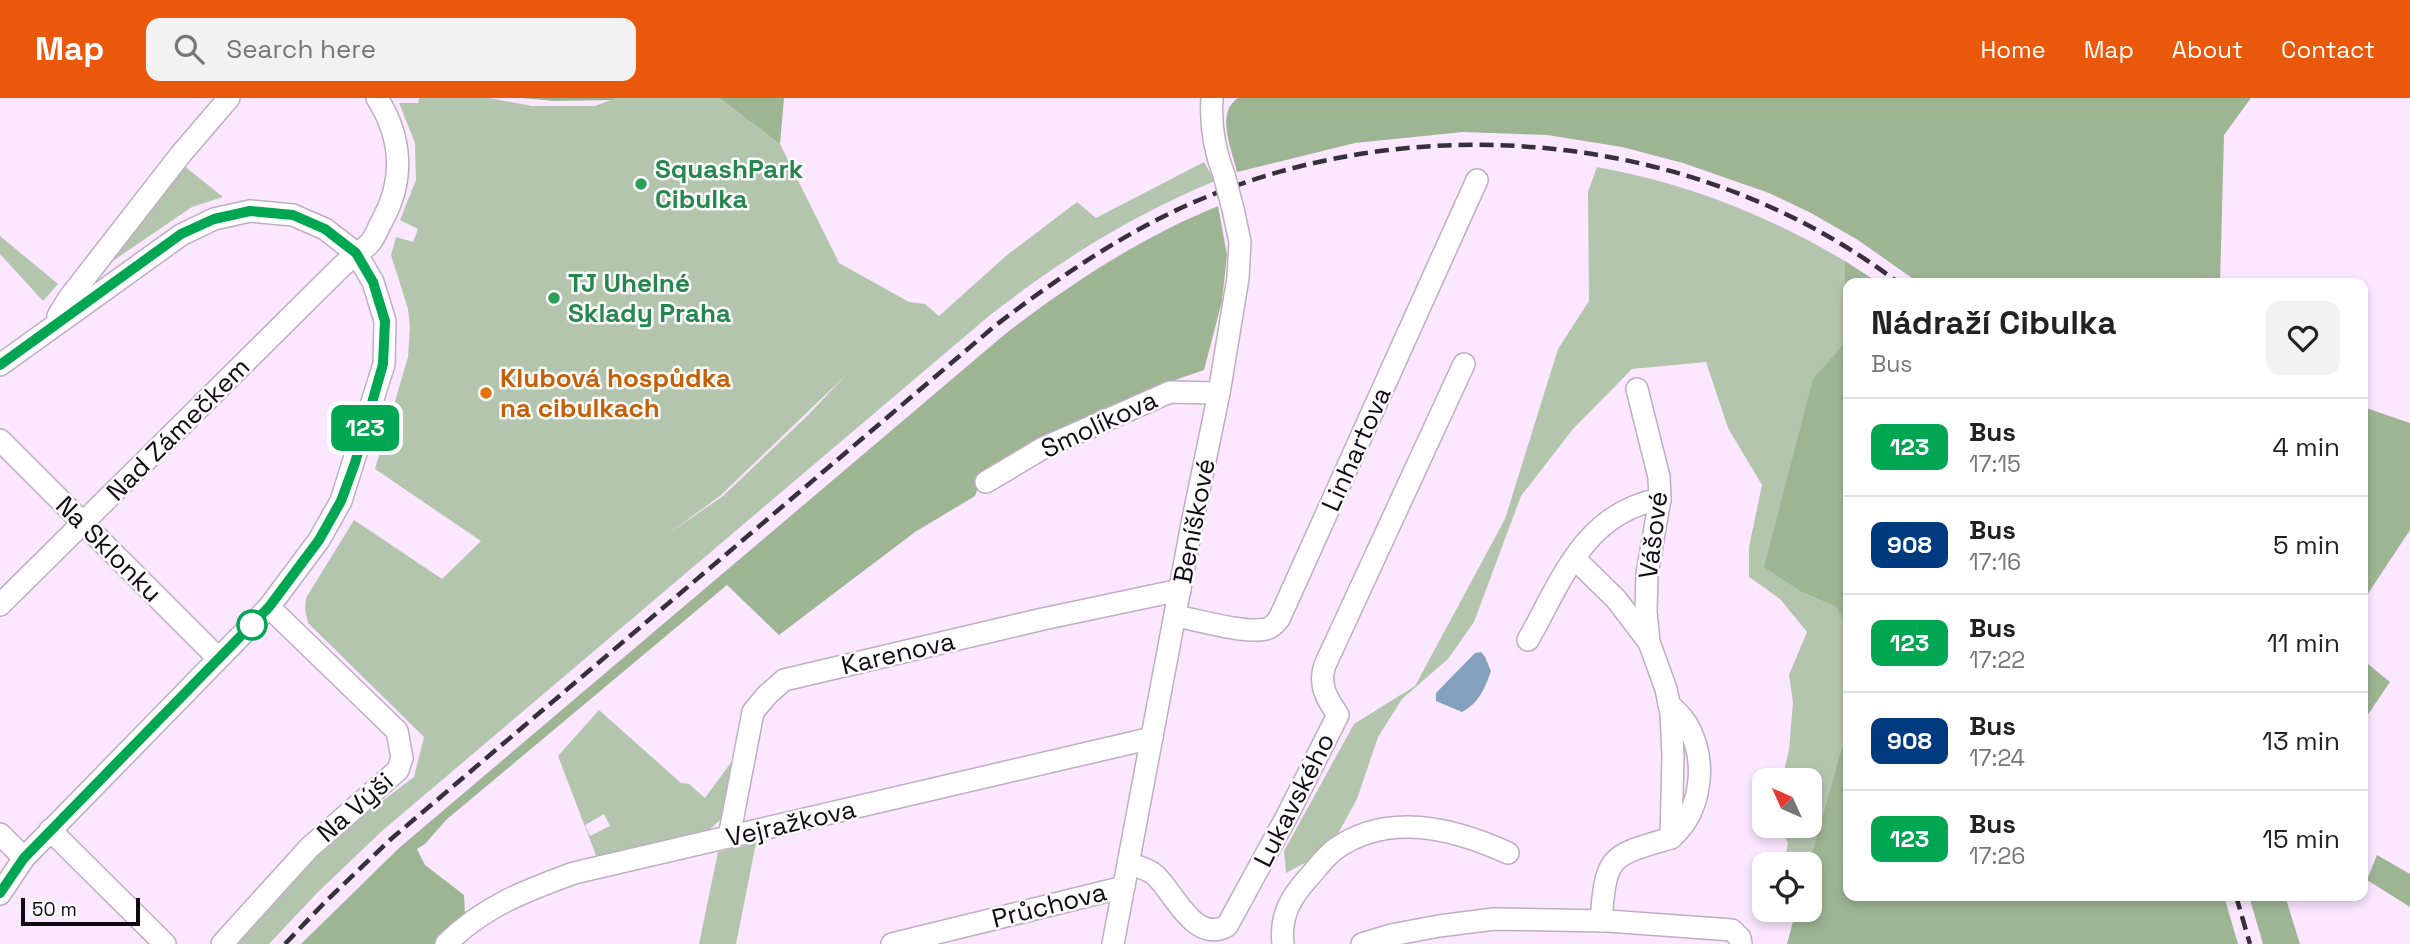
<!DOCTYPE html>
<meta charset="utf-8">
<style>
:root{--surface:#fff;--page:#f2f2f2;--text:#222;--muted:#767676;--line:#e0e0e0;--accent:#ea580c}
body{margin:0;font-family:"Space Grotesk",sans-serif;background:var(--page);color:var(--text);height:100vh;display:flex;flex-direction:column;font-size:26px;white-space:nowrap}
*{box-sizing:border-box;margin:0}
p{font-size:23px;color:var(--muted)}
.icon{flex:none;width:38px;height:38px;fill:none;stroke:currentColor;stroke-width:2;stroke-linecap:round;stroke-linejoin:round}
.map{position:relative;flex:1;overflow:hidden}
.panel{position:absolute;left:1843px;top:180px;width:525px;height:623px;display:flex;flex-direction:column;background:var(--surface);border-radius:14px;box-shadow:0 4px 10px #0003}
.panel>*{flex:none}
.badge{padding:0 14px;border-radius:10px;font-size:24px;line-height:46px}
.needle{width:46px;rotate:315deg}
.fabs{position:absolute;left:1752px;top:670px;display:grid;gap:14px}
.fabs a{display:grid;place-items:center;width:70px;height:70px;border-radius:14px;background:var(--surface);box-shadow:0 4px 10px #0003;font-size:35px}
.scale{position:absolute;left:21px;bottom:18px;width:119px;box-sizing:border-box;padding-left:7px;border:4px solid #100a12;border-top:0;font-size:19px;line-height:24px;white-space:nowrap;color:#100a12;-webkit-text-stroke:5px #fcfcfc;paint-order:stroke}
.map>.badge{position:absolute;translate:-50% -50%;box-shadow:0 0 0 4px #fff}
.round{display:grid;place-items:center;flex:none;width:74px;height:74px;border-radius:14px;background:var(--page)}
.head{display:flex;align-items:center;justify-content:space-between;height:119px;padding:0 28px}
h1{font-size:33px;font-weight:800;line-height:52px}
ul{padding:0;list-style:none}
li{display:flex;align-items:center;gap:21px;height:98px;padding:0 28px;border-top:2px solid var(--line)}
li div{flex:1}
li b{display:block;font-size:26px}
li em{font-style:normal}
li .badge{min-width:77px;font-weight:700;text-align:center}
header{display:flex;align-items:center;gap:42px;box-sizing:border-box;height:98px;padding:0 35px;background:var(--accent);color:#fff}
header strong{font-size:33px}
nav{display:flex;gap:38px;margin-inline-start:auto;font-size:24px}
.search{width:490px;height:63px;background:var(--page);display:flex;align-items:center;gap:18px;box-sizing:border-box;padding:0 24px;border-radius:14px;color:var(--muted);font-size:26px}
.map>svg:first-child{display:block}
</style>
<header>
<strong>Map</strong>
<div class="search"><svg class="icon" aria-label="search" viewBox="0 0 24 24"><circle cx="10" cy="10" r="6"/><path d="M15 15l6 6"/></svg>Search here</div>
<nav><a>Home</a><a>Map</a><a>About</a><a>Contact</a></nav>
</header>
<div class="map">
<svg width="2410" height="846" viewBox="0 0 2410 846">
<rect width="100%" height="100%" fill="#fbe7ff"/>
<g fill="#b4c5ad" fill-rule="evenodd">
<path d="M 419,0 L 489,0 L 532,8 L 595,8 L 616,0 L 719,0 L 780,46 L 839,165 L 909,204 L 925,206 L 939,218 L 1007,157 L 1077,104 L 1096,120 L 1204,64 L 1215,83 C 1132,117 1059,163 989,218 L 382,733 L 317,795 L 269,846 L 233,846 L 250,823 L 316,759 L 362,718 L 414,679 L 424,639 L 308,525 L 305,511 L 306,500 L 354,422 L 442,481 L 481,443 L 375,371 L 408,259 L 410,228 L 408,211 L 391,157 L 396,139 L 413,144 L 418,131 L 400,122 L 416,82 L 415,45 L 399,5 L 418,5 ZM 846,277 L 808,317 L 723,398 L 665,438 L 720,398 Z"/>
<path d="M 183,67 L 223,99 L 192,109 L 95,175 Z"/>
<path d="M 1597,69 C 1686,85 1768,117 1845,163 L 1848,241 L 1813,282 L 1802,494 L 1836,509 L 1848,531 L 1848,627 L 1809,766 L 1784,766 L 1788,745 L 1780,728 L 1810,728 L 1810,682 L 1782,682 L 1789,652 L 1793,604 L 1789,577 L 1807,534 L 1780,501 L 1749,479 L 1749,449 L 1762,387 L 1728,330 L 1706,264 L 1632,271 L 1573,331 L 1521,398 L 1474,524 L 1448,561 L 1402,601 L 1378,639 L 1357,701 L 1329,752 L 1286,775 L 1284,753 L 1354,626 L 1415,588 L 1505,421 L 1558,251 L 1589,203 L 1588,94 Z"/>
<path d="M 0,138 L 58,186 L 43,203 L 0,156 Z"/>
<path d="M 599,612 L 681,685 L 689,686 L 705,700 L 738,655 L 726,717 L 710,731 L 597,760 L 558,658 ZM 604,716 L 610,728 L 590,738 L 585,727 Z"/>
<path d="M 756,745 L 736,846 L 699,846 L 718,754 Z"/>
</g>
<g fill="#9eb594">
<path d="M 522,0 L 616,0 L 613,2 L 554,3 Z"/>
<path d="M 719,0 L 784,0 L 780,46 Z"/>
<path d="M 1238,0 L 2251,0 L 2224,37 L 2220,186 L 1919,185 L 1858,142 L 1811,115 L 1769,95 L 1683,65 L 1622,49 L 1547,37 L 1463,34 L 1355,45 L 1237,74 C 1232,52 1215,15 1238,0 Z"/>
<path d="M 1218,108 L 1227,157 L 1222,203 L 1204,272 L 1166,285 L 982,380 L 975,398 L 915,434 L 779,537 L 727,487 L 446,722 L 425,746 L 417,751 L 425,767 L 464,797 L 465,817 L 435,846 L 301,846 L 399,750 L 1004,237 C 1071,185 1140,140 1218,108 Z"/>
<path d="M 1845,163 L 1879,185 L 1848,186 L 1848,205 L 1845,190 Z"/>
<path d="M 1848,241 L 1848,531 L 1836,509 L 1802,494 L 1764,469 L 1813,281 Z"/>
<path d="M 2366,310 L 2410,325 L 2410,432 L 2363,503 L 2362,311 Z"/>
<path d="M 2363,562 L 2390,584 L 2363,624 Z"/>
<path d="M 1848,627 L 1848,798 L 2224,798 L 2238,846 L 1787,846 L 1796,812 L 1810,812 L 1809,766 Z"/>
<path d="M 2377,757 L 2410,776 L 2410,809 L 2367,782 Z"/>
<path d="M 2249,798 L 2285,798 L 2300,846 L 2263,846 Z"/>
</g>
<path fill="#83a1bd" d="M 1481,554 L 1485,559 L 1491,573 C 1485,590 1479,605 1462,614 L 1436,603 L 1436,595 L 1475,555 Z"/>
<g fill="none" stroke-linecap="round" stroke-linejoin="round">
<defs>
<g id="minor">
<path d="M 1212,0 C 1210,28 1214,51 1224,77"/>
<path d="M 58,218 L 69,200 L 181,56 L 229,0"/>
<path d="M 0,267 L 181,137 L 214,121 L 250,113 L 293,117 L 325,131 L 356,155 L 373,184 L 385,223 L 384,266 L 341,403 L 319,442 L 269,509 L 24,760 L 0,796"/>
<path d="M 0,342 L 218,560"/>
<path d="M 986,384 L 1043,350 L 1170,294 L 1219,295"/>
<path d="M 1575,461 L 1616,501 L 1648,543"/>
<path d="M 0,507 L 340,170 C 348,162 362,153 369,146 C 375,140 378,130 382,123 C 405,82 402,39 377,0"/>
<path d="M 1176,518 C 1198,522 1245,536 1266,531 C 1271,530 1275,526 1279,521 L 1477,82"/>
<path d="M 1528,542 C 1562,482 1584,415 1660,401"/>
<path d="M 1669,606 C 1677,614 1685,621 1690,632 C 1707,667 1701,714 1671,740"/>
<path d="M 50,732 L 165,846"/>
<path d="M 0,736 L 24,760"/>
<path d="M 729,739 L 753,614 L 767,597 L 784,582 L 1043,521 L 1180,492"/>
<path d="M 1129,766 C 1137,768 1148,771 1155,777 C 1174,794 1194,846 1227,828 L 1287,718 L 1338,617 C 1327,601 1318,587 1325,567 L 1464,266"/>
<path d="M 1601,823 C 1606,757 1609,758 1671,740 L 1673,657 L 1671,615 L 1666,591 L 1649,544 L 1646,514 L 1647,476 L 1660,401 L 1659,379 L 1637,291"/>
<path d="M 222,846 L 309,750 L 398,672 L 402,660 L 397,633 L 269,509"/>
<path d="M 446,846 C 484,808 525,793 574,775 L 1152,640"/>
<path d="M 892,846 L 1124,789"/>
<path d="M 1113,846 L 1192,426 L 1219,295 L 1238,180 L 1240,144 L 1233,111"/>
<path d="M 1283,846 C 1280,818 1290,800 1309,779 C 1317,770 1325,759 1334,752 C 1387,713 1453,730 1508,755"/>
<path d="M 1362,846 L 1391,837 L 1439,828 L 1494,821 L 1608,823 L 1732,832 L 1740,840 L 1741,846"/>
</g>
</defs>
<use href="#minor" stroke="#bfadc3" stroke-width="24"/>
<use href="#minor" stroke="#fff" stroke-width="21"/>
<g stroke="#372f3a" stroke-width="4.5" stroke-dasharray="14 7" stroke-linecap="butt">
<path d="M 2236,798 L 2250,846"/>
<path d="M 285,846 L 326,803 L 391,741 L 996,227 C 1055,182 1116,140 1183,109 C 1412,5 1699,32 1900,186"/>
</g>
<defs>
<path id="minor-bridge" d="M 1224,77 L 1233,111"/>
</defs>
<use href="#minor-bridge" stroke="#bfadc3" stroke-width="24" stroke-linecap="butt"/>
<use href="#minor-bridge" stroke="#fff" stroke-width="21"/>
</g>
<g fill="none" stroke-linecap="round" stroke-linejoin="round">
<defs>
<path id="line" d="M 0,267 L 181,136 L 214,121 L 250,113 L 293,117 L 325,131 L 356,155 L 373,184 L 385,223 L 383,266 L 355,365 L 341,403 L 319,442 L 269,509 L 24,760 L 0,795"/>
</defs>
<use href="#line" stroke="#fff" stroke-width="16"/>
<use href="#line" stroke="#00a651" stroke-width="10"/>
</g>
<g fill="#2e9e5b" stroke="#fcfcfc" stroke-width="2.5">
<circle cx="641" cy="86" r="7"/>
<circle cx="554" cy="200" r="7"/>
</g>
<circle fill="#e8710a" stroke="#fcfcfc" stroke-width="2.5" cx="486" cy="295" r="7"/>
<circle fill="#fff" stroke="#00a651" stroke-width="3.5" cx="252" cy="527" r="14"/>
<g text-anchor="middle" stroke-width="5" stroke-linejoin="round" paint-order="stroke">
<g font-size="26" font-weight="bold" fill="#27864d" stroke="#fcfcfc" text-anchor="start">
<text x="655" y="80">SquashPark<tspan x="655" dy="30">Cibulka</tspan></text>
<text x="568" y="194">TJ Uhelné<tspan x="568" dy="30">Sklady Praha</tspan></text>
</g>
<g font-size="26" font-weight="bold" fill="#c56008" stroke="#fcfcfc" text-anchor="start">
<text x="500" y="289">Klubová hospůdka<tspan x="500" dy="30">na cibulkach</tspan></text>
</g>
<g font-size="26" fill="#100a12" stroke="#fcfcfc">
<text transform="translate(1099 326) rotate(-25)" y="9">Smolíkova</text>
<text transform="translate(178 331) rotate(-45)" y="9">Nad Zámečkem</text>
<text transform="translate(1356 351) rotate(-66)" y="9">Linhartova</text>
<text transform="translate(1194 423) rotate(-79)" y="9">Beníškové</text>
<text transform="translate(1653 437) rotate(-83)" y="9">Vášové</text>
<text transform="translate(109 451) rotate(45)" y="9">Na Sklonku</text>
<text transform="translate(898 555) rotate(-13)" y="9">Karenova</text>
<text transform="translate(1294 702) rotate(-63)" y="9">Lukavského</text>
<text transform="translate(355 709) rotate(-41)" y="9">Na Výši</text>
<text transform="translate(791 725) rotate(-13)" y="9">Vejražkova</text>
<text transform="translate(1049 807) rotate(-14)" y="9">Průchova</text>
</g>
</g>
</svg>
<div class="fabs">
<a><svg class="needle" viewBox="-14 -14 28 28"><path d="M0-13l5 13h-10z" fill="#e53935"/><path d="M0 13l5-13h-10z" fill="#767676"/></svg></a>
<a><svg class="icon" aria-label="locate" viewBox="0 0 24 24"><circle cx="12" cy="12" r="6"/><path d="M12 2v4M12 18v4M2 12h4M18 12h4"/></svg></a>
</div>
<div class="scale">50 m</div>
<b class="badge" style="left:365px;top:330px;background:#00a651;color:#fff">123</b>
<section class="panel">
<div class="head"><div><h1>Nádraží Cibulka</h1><p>Bus</p></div><a class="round"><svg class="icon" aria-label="heart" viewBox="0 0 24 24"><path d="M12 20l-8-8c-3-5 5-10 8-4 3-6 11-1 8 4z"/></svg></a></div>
<ul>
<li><span class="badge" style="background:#00a651;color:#fff">123</span><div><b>Bus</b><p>17:15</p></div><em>4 min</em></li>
<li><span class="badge" style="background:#003b80;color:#fff">908</span><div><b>Bus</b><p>17:16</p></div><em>5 min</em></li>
<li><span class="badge" style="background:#00a651;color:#fff">123</span><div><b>Bus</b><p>17:22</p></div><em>11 min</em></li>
<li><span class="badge" style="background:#003b80;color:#fff">908</span><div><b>Bus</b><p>17:24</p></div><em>13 min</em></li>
<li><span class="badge" style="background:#00a651;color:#fff">123</span><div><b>Bus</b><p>17:26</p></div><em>15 min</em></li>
</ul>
</section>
</div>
